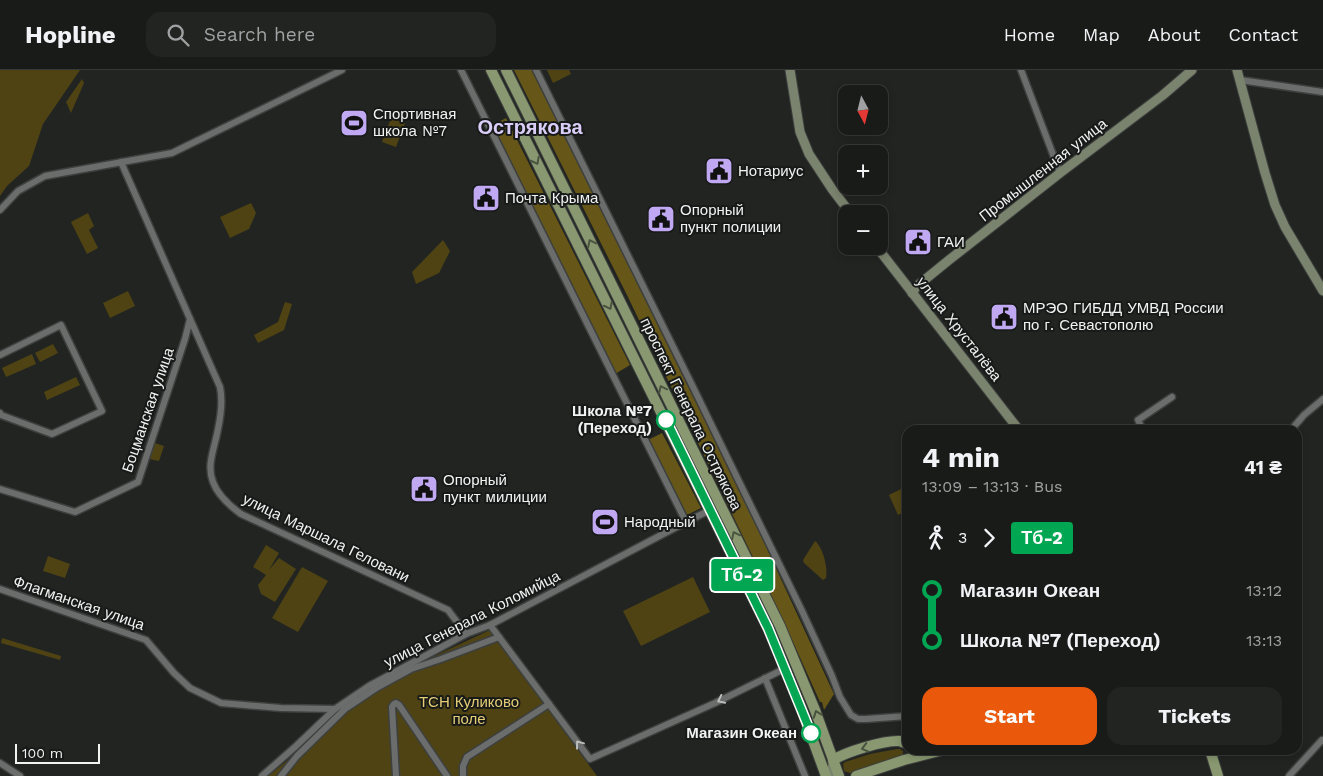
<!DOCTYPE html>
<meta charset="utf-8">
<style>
:root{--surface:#191b19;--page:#222422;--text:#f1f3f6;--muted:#9fa1a2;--line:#373938;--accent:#ea580c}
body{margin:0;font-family:"Work Sans",sans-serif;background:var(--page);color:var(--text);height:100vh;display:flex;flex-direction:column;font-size:19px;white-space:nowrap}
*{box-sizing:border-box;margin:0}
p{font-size:16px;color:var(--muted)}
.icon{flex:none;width:28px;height:28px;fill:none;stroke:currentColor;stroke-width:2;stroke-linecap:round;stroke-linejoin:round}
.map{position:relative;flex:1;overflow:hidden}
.sheet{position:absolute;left:902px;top:355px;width:400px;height:330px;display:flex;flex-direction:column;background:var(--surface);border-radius:15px;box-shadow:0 2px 8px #0003,0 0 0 1px var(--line)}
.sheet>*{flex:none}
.badge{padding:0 10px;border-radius:4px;font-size:18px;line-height:32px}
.needle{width:32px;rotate:173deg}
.buttons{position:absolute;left:838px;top:15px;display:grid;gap:10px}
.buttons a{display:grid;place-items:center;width:50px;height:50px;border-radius:10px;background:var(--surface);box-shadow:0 2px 8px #0003,0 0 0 1px var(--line);font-size:25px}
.scale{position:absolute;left:15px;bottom:12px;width:85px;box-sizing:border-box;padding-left:5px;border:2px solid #f1f3f2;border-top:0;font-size:14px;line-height:18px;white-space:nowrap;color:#f1f3f2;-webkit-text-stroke:4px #171a18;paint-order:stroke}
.map>.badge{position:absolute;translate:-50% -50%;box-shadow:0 0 0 2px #fff}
.legs{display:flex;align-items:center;gap:8px;height:55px;padding:0 20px;font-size:16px}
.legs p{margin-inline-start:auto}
.headline{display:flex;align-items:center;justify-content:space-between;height:85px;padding:0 20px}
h1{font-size:28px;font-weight:700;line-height:38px}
.action{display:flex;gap:10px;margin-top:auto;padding:10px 20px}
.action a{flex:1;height:58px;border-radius:15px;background:var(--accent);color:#fff;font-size:20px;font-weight:700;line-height:58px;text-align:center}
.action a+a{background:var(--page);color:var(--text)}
ul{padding:0 20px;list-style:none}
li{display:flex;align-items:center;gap:18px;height:50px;font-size:19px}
li i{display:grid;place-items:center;width:8px;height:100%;margin:0 6px;background:currentColor}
li i::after{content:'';width:12px;height:12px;margin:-6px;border:4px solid;border-radius:50%;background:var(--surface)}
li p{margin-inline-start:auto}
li:first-child i{background:linear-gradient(#0000 50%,currentColor 0)}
li:last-child i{background:linear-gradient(currentColor 50%,#0000 0)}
header{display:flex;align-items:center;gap:30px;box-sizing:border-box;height:70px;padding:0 25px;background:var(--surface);border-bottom:1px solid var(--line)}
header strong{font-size:24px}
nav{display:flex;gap:28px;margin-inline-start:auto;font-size:18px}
.search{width:350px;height:45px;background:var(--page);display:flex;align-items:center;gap:12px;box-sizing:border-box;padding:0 18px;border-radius:15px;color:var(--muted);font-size:19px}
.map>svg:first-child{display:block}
</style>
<header>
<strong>Hopline</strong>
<div class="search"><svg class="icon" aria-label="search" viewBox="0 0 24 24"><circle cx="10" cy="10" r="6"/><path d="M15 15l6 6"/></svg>Search here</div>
<nav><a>Home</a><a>Map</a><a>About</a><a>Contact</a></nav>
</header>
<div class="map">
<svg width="1323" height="706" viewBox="0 0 1323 706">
<rect width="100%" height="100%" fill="#212421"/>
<g fill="#4f4313">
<path d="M 0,0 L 80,0 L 43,54 L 29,96 L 7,116 L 0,126 Z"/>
<path d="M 547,0 L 569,0 L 571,4 L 553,13 Z"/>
<path d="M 82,9 L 84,13 L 71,43 L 66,32 Z"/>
<path d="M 391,48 L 405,53 L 396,77 L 382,72 Z"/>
<path d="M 251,133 L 256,143 L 249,159 L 230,168 L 220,147 Z"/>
<path d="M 88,143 L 94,156 L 89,160 L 98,178 L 87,184 L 71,152 Z"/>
<path d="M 443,170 L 450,181 L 439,203 L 416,214 L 412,202 Z"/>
<path d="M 128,221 L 135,236 L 110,248 L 103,233 Z"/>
<path d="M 285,232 L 292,234 L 284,260 L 258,273 L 254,265 L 278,252 Z"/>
<path d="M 53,274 L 58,283 L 40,292 L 35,283 Z"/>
<path d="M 32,284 L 36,294 L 6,307 L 2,298 Z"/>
<path d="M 76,307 L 80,315 L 47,330 L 44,322 Z"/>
<path d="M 155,373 L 164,376 L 159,391 L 149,389 Z"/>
<path d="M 907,416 L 907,441 L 898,445 L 889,425 Z"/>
<path d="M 815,471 C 823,477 828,498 826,508 L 823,510 L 804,493 L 803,490 Z"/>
<path d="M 266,475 L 279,483 L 269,500 L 279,488 L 296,499 L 275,532 L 261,524 L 258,515 L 266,505 L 253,497 Z"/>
<path d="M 48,486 L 70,494 L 65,508 L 43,501 Z"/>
<path d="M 302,497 L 328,511 L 298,562 L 272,548 Z"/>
<path d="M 693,507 L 710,542 L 641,576 L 623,541 Z"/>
<path d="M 490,560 L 597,706 L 268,706 L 293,686 L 336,642 L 364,622 L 424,591 Z"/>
<path d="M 2,568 L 61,586 L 60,590 L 1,573 Z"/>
<path d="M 897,679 L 900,679 L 903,681 L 903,685 L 850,703 L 844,701 L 843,694 L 845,692 L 870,684 Z"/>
</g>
<g fill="#665718">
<path d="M 514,0 L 532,0 L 750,442 L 833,622 L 834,624 L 824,640 L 822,632 L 820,632 L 784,552 L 627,225 Z"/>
<path d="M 506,48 L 630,295 L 615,304 L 493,55 Z"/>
<path d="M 662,363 L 701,438 L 687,445 L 648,370 Z"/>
</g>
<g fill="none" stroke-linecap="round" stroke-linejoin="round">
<defs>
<g id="minor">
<path d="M 461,0 L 686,452"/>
<path d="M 536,0 L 693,317 L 802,541 L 832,606 L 840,627 L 851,645 L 858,649 L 866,649 L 908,646"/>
<path d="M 1021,0 L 1060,103"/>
<path d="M 1240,10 L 1323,22"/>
<path d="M 121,92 L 220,317 C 223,331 221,345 218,359 C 215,377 206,395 213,412 C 218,426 230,436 241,444 L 448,540 L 466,564"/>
<path d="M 0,140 L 18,121 L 45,106 L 172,83 L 342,0"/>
<path d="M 0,285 L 61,255 L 102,341 L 52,364 L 1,345 L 0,343"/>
<path d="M 1143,360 L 1138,350 L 1172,327"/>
<path d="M 1291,360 L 1304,345 L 1323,329"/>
<path d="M 0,419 L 75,442 L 138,412 L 185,269 L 190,249"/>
<path d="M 0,519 L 146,570 L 174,603 L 190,618 L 221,633 L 281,638 L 335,639"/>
<path d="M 490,555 L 590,689 L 715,633 L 784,599"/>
<path d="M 765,608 L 805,706"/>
<path d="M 0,693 L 20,706"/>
<path d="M 262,706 L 295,677 L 335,639 L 369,616 L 466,564 L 490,555 L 686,452 L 710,440"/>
<path d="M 281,706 L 297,686 L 345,639 L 378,617 L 411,599 L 441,589 L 499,567"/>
<path d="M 396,706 L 392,637 L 394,634 L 396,633 L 399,635 L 447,706"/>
<path d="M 463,706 L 463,696 L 467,687 L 549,634"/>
<path d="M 1289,706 L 1322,670 L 1323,671"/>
</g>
<g id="secondary">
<path d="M 790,0 L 800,62 L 809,84 L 832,119 L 851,144"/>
<path d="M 1237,0 L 1265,103 L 1275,135 L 1285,157 L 1323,221"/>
<path d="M 876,176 L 1019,360"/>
<path d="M 912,223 L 917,216 L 949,190 L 1060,103 L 1163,25 L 1192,0"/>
<path d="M 832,706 L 833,691"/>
</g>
<g id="primary">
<path d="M 491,0 L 768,558 L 801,638 L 826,706"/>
<path d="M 506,0 L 780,556 L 815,640 L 839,706"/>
<path d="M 1210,680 L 1218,706"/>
<path d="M 833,690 C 846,682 884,670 900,671 C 900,672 907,673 908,674"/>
<path d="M 856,706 L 904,690 L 943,680"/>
</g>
</defs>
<use href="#minor" stroke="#3d403e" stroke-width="9"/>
<use href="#secondary" stroke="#3d403e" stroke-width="11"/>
<use href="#primary" stroke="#3d403e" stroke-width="12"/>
<use href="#minor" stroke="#6a6d6b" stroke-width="6"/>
<use href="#secondary" stroke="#7a836d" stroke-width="9"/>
<use href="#primary" stroke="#899870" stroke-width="10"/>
</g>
<defs><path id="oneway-chevron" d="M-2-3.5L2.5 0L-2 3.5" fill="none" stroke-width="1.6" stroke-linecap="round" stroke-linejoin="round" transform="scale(1.25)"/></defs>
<g stroke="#4a5340">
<use href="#oneway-chevron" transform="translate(536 91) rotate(63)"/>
<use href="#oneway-chevron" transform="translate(591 173) rotate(-116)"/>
<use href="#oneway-chevron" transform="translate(609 236) rotate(63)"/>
<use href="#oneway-chevron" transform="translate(662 319) rotate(-116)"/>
<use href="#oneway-chevron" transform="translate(735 465) rotate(-116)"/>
<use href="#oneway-chevron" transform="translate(817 644) rotate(-110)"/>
<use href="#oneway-chevron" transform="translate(865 678) rotate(165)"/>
</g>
<g stroke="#bbbdbc">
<use href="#oneway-chevron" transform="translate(721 630) rotate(154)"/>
<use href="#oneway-chevron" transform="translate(579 674) rotate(-127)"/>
</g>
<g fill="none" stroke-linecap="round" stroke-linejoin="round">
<defs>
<path id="line-1" d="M 666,350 L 768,558 L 811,663"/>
</defs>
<use href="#line-1" stroke="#fff" stroke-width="11"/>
<use href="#line-1" stroke="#00a651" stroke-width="8"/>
</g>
<defs>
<symbol id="stadium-square" viewBox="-11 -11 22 22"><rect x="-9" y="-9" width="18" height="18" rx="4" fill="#c0a8f3" stroke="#171a18"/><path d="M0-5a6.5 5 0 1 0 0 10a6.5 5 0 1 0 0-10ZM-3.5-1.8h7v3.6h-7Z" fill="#111"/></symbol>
<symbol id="civic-square" viewBox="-11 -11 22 22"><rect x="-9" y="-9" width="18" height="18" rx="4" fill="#c0a8f3" stroke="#171a18"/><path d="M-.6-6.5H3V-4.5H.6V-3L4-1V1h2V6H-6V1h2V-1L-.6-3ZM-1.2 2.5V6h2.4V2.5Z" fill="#111"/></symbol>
</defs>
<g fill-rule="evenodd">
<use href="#stadium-square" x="338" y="37" width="32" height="32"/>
<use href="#civic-square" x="703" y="85" width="32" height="32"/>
<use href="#civic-square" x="470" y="112" width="32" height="32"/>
<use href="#civic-square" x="645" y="133" width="32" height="32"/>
<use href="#civic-square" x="902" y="156" width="32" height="32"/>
<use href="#civic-square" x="988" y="231" width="32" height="32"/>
<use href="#civic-square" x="408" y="403" width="32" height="32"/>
<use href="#stadium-square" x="589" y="436" width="32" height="32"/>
</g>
<g fill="#fff" stroke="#00a651" stroke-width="2.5">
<circle cx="666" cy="350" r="9"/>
<circle cx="811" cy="663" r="9"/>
</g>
<g text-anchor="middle" stroke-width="4" stroke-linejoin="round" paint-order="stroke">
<g font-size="15" fill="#f1f3f2" stroke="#171a18" text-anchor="start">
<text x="373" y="49">Спортивная<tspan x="373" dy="17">школа №7</tspan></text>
<text x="738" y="106">Нотариус</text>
<text x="505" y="133">Почта Крыма</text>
<text x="680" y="145">Опорный<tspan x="680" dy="17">пункт полиции</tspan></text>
<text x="937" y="177">ГАИ</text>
<text x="1023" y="243">МРЭО ГИБДД УМВД России<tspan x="1023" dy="17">по г. Севастополю</tspan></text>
<text x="443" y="415">Опорный<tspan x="443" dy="17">пункт милиции</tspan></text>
<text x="624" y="457">Народный</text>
</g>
<g font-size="15" fill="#f1f3f2" stroke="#171a18">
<text transform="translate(1043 100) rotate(-38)" y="5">Промышленная улица</text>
<text transform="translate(959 259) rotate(52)" y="5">улица Хрусталёва</text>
<text transform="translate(148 340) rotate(-71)" y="5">Боцманская улица</text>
<text transform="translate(691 344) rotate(64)" y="5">проспект Генерала Острякова</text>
<text transform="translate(326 468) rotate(26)" y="5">улица Маршала Геловани</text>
<text transform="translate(79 533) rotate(19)" y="5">Флагманская улица</text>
<text transform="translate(472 549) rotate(-27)" y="5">улица Генерала Коломийца</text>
</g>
<g font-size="15" font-weight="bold" fill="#f1f3f2" stroke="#171a18" text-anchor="end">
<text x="652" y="346">Школа №7<tspan x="652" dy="17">(Переход)</tspan></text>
<text x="797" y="668">Магазин Океан</text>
</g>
<g font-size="15" fill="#e5cd75" stroke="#171a18">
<text x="469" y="637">ТСН Куликово<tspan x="469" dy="17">поле</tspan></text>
</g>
<g font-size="20" font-weight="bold" fill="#dacef9" stroke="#171a18">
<text x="530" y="64">Острякова</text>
</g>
</g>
</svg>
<div class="buttons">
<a><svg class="needle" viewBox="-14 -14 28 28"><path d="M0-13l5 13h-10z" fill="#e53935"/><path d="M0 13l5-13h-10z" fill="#9fa1a2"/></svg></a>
<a>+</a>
<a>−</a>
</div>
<div class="scale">100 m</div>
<b class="badge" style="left:742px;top:505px;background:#00a651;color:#fff">Тб-2</b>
<section class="sheet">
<div class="headline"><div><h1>4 min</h1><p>13:09 – 13:13 · Bus</p></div><b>41 ₴</b></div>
<div class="legs"><svg class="icon" aria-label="walk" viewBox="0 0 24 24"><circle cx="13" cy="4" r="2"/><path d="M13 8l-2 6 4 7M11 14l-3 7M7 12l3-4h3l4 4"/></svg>3<svg class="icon" aria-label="forward" viewBox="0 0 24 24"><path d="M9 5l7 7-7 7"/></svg><b class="badge" style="background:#00a651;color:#fff">Тб-2</b></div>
<ul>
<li><i style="color:#00a651"></i><b>Магазин Океан</b><p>13:12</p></li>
<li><i style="color:#00a651"></i><b>Школа №7 (Переход)</b><p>13:13</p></li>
</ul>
<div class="action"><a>Start</a><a>Tickets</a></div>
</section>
</div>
